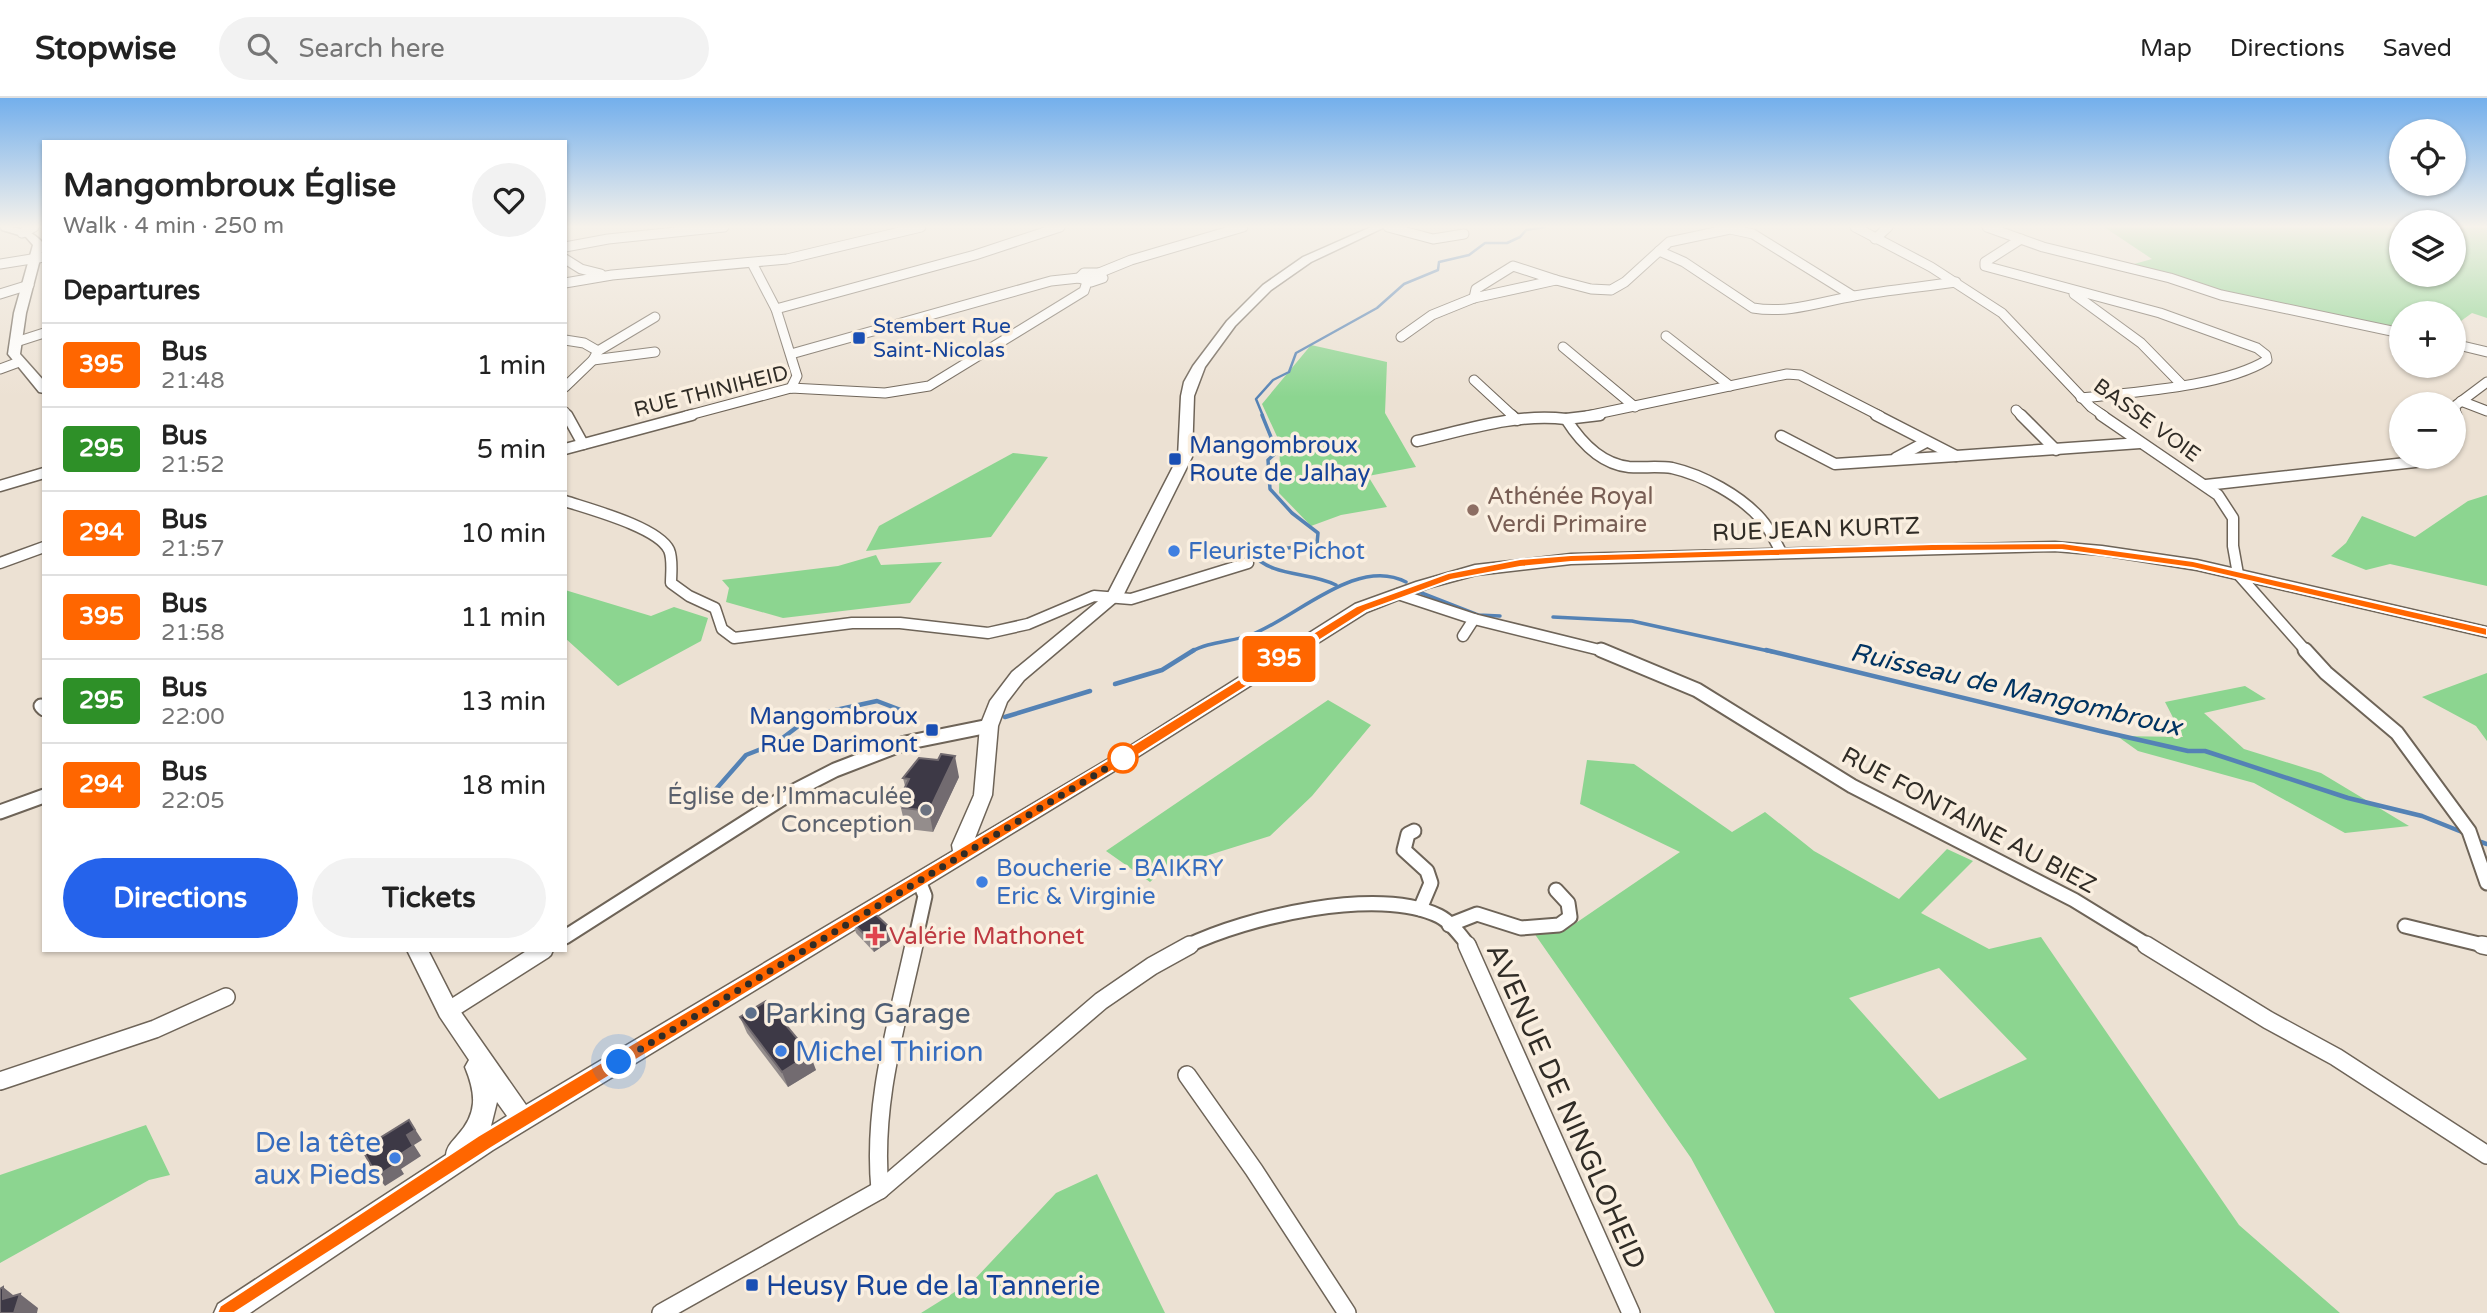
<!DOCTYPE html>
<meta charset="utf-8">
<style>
:root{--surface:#fff;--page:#f2f2f2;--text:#222;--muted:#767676;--line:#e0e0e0;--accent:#2563eb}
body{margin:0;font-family:"Varela Round",sans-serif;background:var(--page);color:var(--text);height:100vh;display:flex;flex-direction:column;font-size:26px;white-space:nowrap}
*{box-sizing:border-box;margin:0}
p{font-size:23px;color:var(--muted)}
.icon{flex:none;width:38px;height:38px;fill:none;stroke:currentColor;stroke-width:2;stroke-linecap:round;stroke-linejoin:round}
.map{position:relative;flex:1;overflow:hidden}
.details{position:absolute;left:42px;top:42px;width:525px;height:812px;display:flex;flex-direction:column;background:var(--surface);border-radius:0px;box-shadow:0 2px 5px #0004}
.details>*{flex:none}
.badge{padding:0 14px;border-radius:5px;font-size:24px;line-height:46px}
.buttons{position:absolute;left:2389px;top:21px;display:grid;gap:14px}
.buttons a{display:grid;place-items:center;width:77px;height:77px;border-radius:50%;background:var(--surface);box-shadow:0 2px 5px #0004;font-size:35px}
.you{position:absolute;width:35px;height:35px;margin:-18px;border:5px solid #fff;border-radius:50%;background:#1a73e8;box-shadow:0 0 0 10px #1a73e833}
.map>.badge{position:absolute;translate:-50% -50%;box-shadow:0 0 0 4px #fff}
h2{padding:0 21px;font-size:26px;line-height:63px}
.round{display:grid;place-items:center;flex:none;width:74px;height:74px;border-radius:37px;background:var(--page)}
.headline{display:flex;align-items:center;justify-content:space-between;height:119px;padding:0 21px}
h1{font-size:33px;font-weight:800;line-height:52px}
.button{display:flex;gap:14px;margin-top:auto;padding:14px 21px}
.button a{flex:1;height:80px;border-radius:42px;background:var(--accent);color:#fff;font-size:28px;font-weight:800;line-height:80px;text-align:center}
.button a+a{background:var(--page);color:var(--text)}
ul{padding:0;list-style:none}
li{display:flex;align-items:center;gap:21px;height:84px;padding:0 21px;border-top:2px solid var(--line)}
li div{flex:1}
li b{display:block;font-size:26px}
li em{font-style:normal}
li .badge{min-width:77px;font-weight:700;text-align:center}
header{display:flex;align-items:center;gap:42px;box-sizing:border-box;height:98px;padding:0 35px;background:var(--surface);border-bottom:2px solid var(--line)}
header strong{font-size:33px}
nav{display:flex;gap:38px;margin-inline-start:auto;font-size:24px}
.search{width:490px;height:63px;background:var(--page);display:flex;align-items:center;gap:18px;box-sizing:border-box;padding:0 24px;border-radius:38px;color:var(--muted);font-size:26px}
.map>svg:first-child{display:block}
</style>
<header>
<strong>Stopwise</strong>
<div class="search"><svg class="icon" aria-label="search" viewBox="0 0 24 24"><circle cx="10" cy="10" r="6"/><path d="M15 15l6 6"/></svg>Search here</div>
<nav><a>Map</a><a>Directions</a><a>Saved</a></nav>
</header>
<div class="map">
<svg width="2487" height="1215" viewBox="0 0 2487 1215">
<rect width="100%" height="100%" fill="#ece1d3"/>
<g fill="#8cd590" fill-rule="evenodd">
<path d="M 2104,129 L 2401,129 L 2401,177 L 2454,177 L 2454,129 L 2487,129 L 2487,220 L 2472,215 L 2454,228 L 2454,215 L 2401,215 L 2401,234 L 2245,201 L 2127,168 L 2152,161 Z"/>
<path d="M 1311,247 L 1387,264 L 1385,315 L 1416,369 L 1368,378 L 1387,409 L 1341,417 L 1311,428 L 1279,395 L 1280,345 L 1262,306 Z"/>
<path d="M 1013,355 L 1048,359 L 991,439 L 866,453 L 879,428 Z"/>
<path d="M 2487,397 L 2487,488 L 2390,466 L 2366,472 L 2331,458 L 2346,445 L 2362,418 L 2415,439 L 2468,403 Z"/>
<path d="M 876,457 L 881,467 L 942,464 L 910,505 L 783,520 L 726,504 L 729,490 L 722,482 L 838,468 Z"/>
<path d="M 565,492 L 651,518 L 674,509 L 708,520 L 701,543 L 618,588 L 565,540 Z"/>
<path d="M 2487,575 L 2487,643 L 2476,628 L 2422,599 Z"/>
<path d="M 2245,588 L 2266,601 L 2204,615 L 2244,651 L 2321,675 L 2409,728 L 2345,735 L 2254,685 L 2138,653 L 2117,638 L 2183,639 L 2165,604 Z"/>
<path d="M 1328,602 L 1371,627 L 1312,698 L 1270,738 L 1164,771 L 1150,784 L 1106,753 Z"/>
<path d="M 1587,662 L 1634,666 L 1732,734 L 1765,714 L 1814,753 L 1899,801 L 1947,751 L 1973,763 L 1921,815 L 1989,851 L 2041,839 L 2239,1127 L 2340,1215 L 1775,1215 L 1691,1060 L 1534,835 L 1570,829 L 1680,754 L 1580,706 ZM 1939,870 L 2027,961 L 1939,1001 L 1849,900 Z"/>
<path d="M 146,1027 L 170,1077 L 149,1082 L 0,1165 L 0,1077 Z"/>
<path d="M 1097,1076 L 1165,1215 L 921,1215 L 974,1182 L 1056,1095 Z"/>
</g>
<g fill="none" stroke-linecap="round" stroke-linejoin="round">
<path stroke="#5482b5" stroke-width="2.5" d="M 1263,318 L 1256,301 L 1273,282 L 1289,274 L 1296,255 L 1377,210 L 1404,186 L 1438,172 L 1439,164 L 1469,157 L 1485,145 L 1507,145 L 1520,139 L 1526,132 L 1545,129"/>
<g stroke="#5482b5" stroke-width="3.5">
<path d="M 1262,317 L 1277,354 L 1268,362 L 1270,391 L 1292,415 L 1318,435 L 1317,446 L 1251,455 C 1273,480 1308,473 1336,487"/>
<path d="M 1419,494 L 1478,517 L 1500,518"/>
<path d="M 1553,519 L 1632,523 L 1773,554"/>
<path d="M 1191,554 C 1209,543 1234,544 1253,536 C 1298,518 1358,458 1406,484"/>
</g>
<g stroke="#5482b5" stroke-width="4.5">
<path d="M 1766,552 L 2100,633 L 2188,653 L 2205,653 L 2348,700 L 2422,718 L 2462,734"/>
<path d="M 1115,586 L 1162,572 L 1194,552"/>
<path d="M 1005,619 L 1090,593"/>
<path d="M 710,698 L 746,657 L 776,645 L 805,623 L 822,615 L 877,603 L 906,614"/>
<path d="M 2481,744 L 2487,746"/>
</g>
<defs>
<g id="minor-far3">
<path d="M 1388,129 L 1433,141 L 1464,136"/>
<path d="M 1855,129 L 1931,169 L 2002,215 L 2091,309 L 2104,318"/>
<path d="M 1987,129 L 2043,149 L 2170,180 L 2221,197 L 2401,235"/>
<path d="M 22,135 L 34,129"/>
<path d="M 1875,141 L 1888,129"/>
<path d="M 2021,141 L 1985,164 L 1985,168 L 2160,215 L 2257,250 L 2266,257 L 2267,262 C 2224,289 2133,294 2081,300"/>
<path d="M 565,149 L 608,141 L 724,129"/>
<path d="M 1659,153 L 1684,164 L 1753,210 C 1788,216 1820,204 1854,198 C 1888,192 1922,189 1956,184"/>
<path d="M 565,161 L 581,171 L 601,176"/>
<path d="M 752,165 L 776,211 L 797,278 L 791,290"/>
<path d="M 0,166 L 44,159"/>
<path d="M 1079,180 L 1084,175 L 1099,175 L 1131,162 L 1243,129"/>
<path d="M 565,185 L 612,177 L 787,161 L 921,129"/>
<path d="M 0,196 L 29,187"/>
<path d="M 2074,196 L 2141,245 L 2181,286"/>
<path d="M 1474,200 L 1476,191 L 1513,168 L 1556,182"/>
<path d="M 776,211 L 975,157 L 1060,129"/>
<path d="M 1666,238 L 1730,288"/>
<path d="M 1401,239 L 1432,217 L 1474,200 L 1556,182 L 1591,191 L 1611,192 L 1625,184 L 1669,144 L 1730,131 L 1753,136 L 1853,198"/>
<path d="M 565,242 L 584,245 L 598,253 L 593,262 L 565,289"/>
<path d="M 16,244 L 44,235"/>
<path d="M 2454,246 L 2487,254"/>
<path d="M 1563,249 L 1635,309"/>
<path d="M 598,253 L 655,219"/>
<path d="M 791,256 L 1051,183 L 1079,180 L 1091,184 L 1103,180 L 1099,175"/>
<path d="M 593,262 L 655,254"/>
<path d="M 0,271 L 19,264"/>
<path d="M 1474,282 L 1513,318"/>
<path d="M 2461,303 L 2487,313"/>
<path d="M 2016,312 L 2022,318"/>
<path d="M 565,314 L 567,318"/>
<path d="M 686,318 L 791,290 L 885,295 L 929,288 L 1084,193 L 1087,184"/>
<path d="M 1587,318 L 1787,276 L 1800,277 L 1880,318"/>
<path d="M 2456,318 L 2455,308 L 2487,284"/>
</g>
<g id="minor-far2">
<path d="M 567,317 L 583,346"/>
<path d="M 1511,317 L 1517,322"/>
<path d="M 1600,317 L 1566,321 C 1580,343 1600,366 1629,369 C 1643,370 1658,368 1672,370 C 1703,377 1741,398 1761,421 C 1770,431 1775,443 1781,454"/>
<path d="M 1876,317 L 1956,358 L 2140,345"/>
<path d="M 2021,317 L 2056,352"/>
<path d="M 2101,317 L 2218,397 L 2233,420 L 2233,448 L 2238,476 L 2307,554"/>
<path d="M 1781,338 L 1835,366 L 1956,358"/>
<path d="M 1417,343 C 1466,332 1515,315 1566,321"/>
<path d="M 2454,348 L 2457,336 L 2456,317"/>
<path d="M 565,351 L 692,317"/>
<path d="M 1896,360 L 1926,344"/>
<path d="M 2206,387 L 2424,363 L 2436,359"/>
<path d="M 0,388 L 44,375"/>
<path d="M 565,403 C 589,411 658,429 669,452 C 673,461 671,475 671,485 L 689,498 L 715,510 L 722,531 L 734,540 L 852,525 L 900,525 L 988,535 L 1028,526 L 1094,498 L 1131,501 L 1248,465"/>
<path d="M 0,465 L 44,449"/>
<path d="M 1398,496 L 1474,521 L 1608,554"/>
<path d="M 1463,538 L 1474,521"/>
</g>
<g id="minor-far1">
<path d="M 1601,552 L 1697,592 L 1852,688 L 2074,802 L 2149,848"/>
<path d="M 2305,552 L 2326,575 L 2397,635 L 2469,733 L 2487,785"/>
<path d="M 41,608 L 44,611"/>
<path d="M 0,714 L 44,698"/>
<path d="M 1414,733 L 1408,736 L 1404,752 L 1427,773 L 1431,785 L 1420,811"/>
<path d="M 1449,827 L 1477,816 L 1521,830 L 1559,827 L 1570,819 L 1568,805 L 1556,792"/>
<path d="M 2405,828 L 2487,848"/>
<path d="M 565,839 L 794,693 L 835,672 L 905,645 L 989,628"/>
<path d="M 914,848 L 925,798 L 919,783"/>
<path d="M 1187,848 C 1246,819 1378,788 1439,818 C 1451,824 1460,837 1469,848"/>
</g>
<g id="minor">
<path d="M 1467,847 L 1631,1215"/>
<path d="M 2146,847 L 2268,922 L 2336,959 L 2487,1057"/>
<path d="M 2482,847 L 2487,848"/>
<path d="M 448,913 L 544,852"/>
<path d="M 1187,977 L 1254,1072 L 1347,1215"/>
<path d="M 0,983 L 155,931 L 226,899"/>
<path d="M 880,1092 C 872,1007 896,929 914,847"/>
<path d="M 661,1215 L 880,1092 L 1101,903 L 1152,868 L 1190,847"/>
</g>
<g id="secondary">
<path d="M 1,129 C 19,129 32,132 44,146 L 26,215 L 20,256 L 44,283 L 44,295 L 39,294 L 8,256 L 14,215 L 33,147 L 26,139 L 2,132 Z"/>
<path d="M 1371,129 L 1385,129 L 1311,164 L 1271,192 L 1235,228 L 1205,269 L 1194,298 L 1192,359 L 1123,498 L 1024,582 L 1007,604 L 998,628 L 992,697 L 975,740 L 1127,650 L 1355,506 L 1416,484 L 1475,467 L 1571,456 L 2055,444 L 2102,448 L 2197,462 L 2487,529 L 2487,539 L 2197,472 L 2102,457 L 2055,453 L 1571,466 L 1476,477 L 1428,490 L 1367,514 L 1139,658 L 493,1052 L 250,1215 L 214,1215 L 218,1206 L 446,1057 C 447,1048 452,1044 457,1038 C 478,1015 476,996 465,969 L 469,962 L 440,919 L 407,852 L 428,852 L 456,907 L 526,1007 L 953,753 L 952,747 L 974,697 L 980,628 L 990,603 L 1012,574 L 1108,495 L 1178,359 L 1181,298 L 1184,284 L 1193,268 L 1227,223 L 1263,187 L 1303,159 ZM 497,1004 L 507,1018 L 491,1028 Z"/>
</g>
</defs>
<use href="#minor-far3" stroke="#6e6458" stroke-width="11"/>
<use href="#minor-far2" stroke="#6e6458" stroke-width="13"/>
<use href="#minor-far1" stroke="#6e6458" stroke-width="17"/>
<use href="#minor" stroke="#6e6458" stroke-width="20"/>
<use href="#secondary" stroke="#6e6458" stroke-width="3"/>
<use href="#minor-far3" stroke="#fff" stroke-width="9"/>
<use href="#minor-far2" stroke="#fff" stroke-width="10"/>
<use href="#minor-far1" stroke="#fff" stroke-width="13"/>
<use href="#minor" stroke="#fff" stroke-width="17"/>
<use href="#secondary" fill="#fff" fill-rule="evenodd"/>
</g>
<g fill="#948d8c">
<path d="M 959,679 L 933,734 L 908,731 L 906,723 L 904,723 L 899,702 L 905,688 L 903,680 Z"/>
<path d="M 853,825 L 893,841 L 874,854 L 856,835 Z"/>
<path d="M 740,919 L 816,972 L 788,989 L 747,935 Z"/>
</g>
<g fill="#726b70">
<path d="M 955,658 L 959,679 L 933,734 L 929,713 Z"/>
<path d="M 890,830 L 893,841 L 874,854 L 871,843 Z"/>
<path d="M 810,956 L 816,972 L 788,989 L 782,974 Z"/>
<path d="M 409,1022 L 422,1042 L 414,1047 L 421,1058 L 401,1071 L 404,1076 L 385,1088 L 377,1078 L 393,1061 L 407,1037 Z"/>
<path d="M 3,1189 L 18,1201 L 20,1196 L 38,1210 L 37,1215 L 14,1215 L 3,1201 Z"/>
</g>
<g fill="#3d3946" stroke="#726b70" stroke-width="2">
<path d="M 941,656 L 955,658 L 929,713 L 903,710 L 906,703 L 899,702 L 909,681 L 903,680 L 919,660 L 938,662 Z"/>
<path d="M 872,813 L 890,830 L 871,843 L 853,825 Z"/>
<path d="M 766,903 L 810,956 L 782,974 L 740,919 Z"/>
<path d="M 409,1022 L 415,1032 L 407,1037 L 413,1048 L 393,1061 L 396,1066 L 377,1078 L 362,1051 Z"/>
<path d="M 3,1189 L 3,1201 L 20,1196 L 14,1215 L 0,1215 L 0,1191 Z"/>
</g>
<linearGradient id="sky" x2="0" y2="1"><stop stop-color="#73afec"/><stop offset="0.43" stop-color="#f6f2eb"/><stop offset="1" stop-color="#f6f2eb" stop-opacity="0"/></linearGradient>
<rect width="2487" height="299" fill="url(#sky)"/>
<path fill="#f60" stroke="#fff" stroke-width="2" d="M 2062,445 L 2193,463 L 2487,530 L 2487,538 L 2193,470 L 2062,452 L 1932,453 L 1571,464 L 1520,469 L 1451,482 L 1366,513 L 1138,657 L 491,1050 L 234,1215 L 217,1215 L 220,1208 L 478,1038 L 1128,650 L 1357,508 L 1448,475 L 1520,461 L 1571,457 L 1932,446 Z"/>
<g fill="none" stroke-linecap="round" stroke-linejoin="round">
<path stroke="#302c26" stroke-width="7" stroke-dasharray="0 12.6" d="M 619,964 L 1133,654 L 1123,660"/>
</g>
<g fill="#1a4fb4" stroke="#faefe0" stroke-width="2.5">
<rect x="852" y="233" width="14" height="14" rx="3.5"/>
<rect x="1168" y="354" width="14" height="14" rx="3.5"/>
<rect x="925" y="625" width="14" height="14" rx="3.5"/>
<rect x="745" y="1180" width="14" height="14" rx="3.5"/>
</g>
<circle fill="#8d6e63" stroke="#faefe0" stroke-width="2.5" cx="1473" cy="412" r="7"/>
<g fill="#3f7fe0" stroke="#faefe0" stroke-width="2.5">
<circle cx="1174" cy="453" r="7"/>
<circle cx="982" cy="784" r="7"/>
<circle cx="781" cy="953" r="7"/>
<circle cx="395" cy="1060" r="7"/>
</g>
<circle fill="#fff" stroke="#f60" stroke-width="3.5" cx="1123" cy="660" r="14"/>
<circle fill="#6b7280" stroke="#faefe0" stroke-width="2.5" cx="926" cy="712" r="7"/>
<path fill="#e0444e" stroke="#faefe0" stroke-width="2.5" d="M871.5 827.5h7v7h7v7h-7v7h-7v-7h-7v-7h7z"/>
<circle fill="#5c6f8a" stroke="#faefe0" stroke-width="2.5" cx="751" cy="915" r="7"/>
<g text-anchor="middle" stroke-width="7" stroke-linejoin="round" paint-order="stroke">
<g font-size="21" fill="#164399" stroke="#faefe0" text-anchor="start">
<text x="873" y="235">Stembert Rue<tspan x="873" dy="24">Saint-Nicolas</tspan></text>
</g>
<g font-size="21" fill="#302c26" stroke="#faefe0">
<text transform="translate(711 293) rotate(-14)" y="7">RUE THINIHEID</text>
<text transform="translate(2147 322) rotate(36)" y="7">BASSE VOIE</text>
</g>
<g font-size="24" fill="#164399" stroke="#faefe0" text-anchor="start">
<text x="1189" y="355">Mangombroux<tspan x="1189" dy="28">Route de Jalhay</tspan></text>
<text x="918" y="626" text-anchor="end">Mangombroux<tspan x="918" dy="28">Rue Darimont</tspan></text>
</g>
<g font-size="24" fill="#785e54" stroke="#faefe0" text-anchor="start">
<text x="1487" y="406">Athénée Royal<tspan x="1487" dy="28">Verdi Primaire</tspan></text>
</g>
<g font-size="24" fill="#302c26" stroke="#faefe0">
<text transform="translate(1816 431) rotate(-2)" y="8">RUE JEAN KURTZ</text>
<text transform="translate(1969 722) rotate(28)" y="8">RUE FONTAINE AU BIEZ</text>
</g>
<g font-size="24" fill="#366cbe" stroke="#faefe0" text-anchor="start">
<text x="1188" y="461">Fleuriste Pichot</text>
<text x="996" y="778">Boucherie - BAIKRY<tspan x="996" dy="28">Eric &amp; Virginie</tspan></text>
</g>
<g font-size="24" fill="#5b616d" stroke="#faefe0" text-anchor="end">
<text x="912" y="706">Église de l’Immaculée<tspan x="912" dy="28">Conception</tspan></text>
</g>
<g font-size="24" fill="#be3a42" stroke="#faefe0" text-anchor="start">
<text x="889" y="846">Valérie Mathonet</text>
</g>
<g font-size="26" font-style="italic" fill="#013462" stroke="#faefe0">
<text transform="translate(2016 591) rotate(13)" y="9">Ruisseau de Mangombroux</text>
</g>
<g font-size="28" fill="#4e5e75" stroke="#faefe0" text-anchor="start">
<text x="765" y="925">Parking Garage</text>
</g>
<g font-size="28" fill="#366cbe" stroke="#faefe0" text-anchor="start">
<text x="795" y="963">Michel Thirion</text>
<text x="381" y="1054" text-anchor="end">De la tête<tspan x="381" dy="32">aux Pieds</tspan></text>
</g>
<g font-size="28" fill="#302c26" stroke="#faefe0">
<text transform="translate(1567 1008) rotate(66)" y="10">AVENUE DE NINGLOHEID</text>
</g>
<g font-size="28" fill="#164399" stroke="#faefe0" text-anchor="start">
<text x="766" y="1197">Heusy Rue de la Tannerie</text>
</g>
</g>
</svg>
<div class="buttons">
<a><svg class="icon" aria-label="locate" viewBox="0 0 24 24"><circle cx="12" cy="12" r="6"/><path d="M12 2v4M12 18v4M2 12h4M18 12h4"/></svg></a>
<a><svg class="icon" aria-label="layers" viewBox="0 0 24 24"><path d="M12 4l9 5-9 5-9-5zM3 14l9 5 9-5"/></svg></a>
<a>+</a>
<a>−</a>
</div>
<div class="you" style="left:619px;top:964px"></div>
<b class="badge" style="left:1279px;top:561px;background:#f60;color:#fff">395</b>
<section class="details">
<div class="headline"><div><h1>Mangombroux Église</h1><p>Walk · 4 min · 250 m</p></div><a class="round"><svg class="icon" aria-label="heart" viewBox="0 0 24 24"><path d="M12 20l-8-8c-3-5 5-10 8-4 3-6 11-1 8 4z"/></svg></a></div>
<h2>Departures</h2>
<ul>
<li><span class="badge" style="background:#f60;color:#fff">395</span><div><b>Bus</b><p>21:48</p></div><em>1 min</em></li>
<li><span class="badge" style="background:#2e9028;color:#fff">295</span><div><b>Bus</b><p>21:52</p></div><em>5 min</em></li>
<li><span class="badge" style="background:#f60;color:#fff">294</span><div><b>Bus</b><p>21:57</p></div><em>10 min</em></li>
<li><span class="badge" style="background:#f60;color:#fff">395</span><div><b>Bus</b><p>21:58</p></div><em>11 min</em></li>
<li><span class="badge" style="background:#2e9028;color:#fff">295</span><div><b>Bus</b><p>22:00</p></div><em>13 min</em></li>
<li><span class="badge" style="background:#f60;color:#fff">294</span><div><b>Bus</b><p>22:05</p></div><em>18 min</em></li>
</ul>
<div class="button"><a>Directions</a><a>Tickets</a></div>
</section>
</div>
